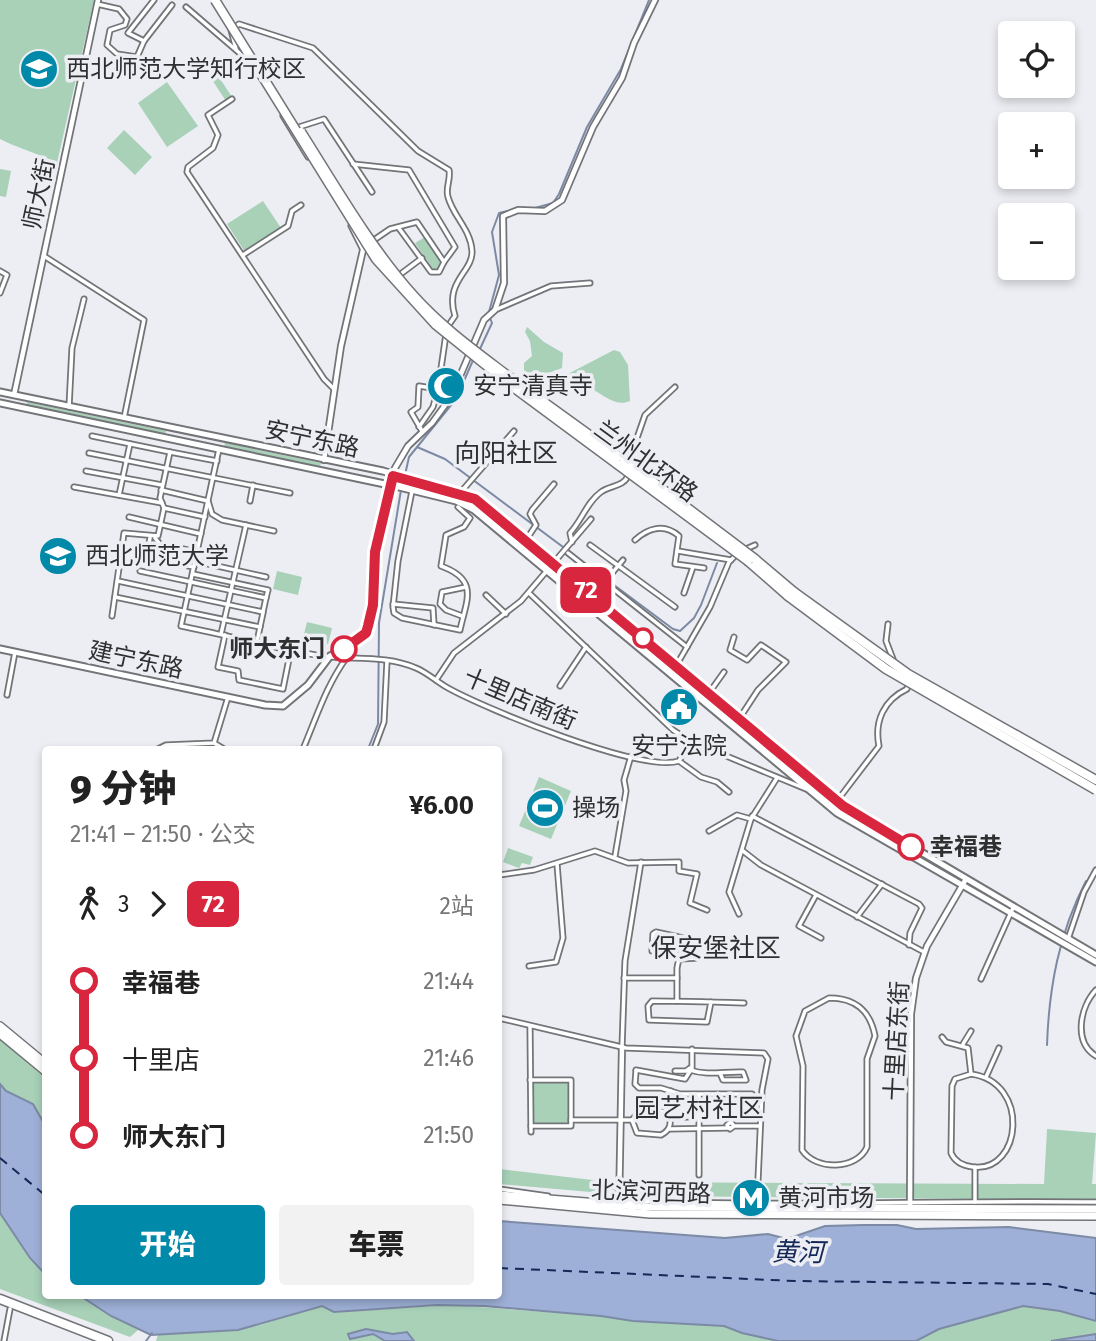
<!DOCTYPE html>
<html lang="zh">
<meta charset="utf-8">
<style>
:root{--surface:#fff;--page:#f2f2f2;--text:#222;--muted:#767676;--accent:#0089a9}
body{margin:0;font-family:"Fira Sans","Noto Sans SC",sans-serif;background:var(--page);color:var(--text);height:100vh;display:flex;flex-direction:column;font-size:26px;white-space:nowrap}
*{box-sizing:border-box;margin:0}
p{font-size:23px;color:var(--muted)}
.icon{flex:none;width:38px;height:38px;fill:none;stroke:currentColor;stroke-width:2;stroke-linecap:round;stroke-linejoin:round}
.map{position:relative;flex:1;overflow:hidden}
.panel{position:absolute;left:42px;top:746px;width:460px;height:553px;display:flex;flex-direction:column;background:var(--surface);border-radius:7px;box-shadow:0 4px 10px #0003}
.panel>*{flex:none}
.badge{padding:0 14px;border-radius:10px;font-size:24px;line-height:46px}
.fabs{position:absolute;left:998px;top:21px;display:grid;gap:14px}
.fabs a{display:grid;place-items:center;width:77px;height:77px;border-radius:7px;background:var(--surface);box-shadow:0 4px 10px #0003;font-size:35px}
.map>.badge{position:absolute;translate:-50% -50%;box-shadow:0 0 0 4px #fff}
.legs{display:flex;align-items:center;gap:10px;height:77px;padding:0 28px;font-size:23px}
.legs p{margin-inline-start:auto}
.summary{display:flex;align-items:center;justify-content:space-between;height:119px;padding:0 28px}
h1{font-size:38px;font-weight:800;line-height:52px}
.cta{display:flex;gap:14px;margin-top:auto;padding:14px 28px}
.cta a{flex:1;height:80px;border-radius:7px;background:var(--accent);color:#fff;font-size:28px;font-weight:800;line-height:80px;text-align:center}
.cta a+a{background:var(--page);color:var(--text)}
ul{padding:0 28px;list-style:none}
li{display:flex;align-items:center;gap:24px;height:77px;font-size:26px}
li i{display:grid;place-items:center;width:10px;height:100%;margin:0 9px;background:currentColor}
li i::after{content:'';width:18px;height:18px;margin:-9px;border:5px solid;border-radius:50%;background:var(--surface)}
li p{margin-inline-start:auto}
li:first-child i{background:linear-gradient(#0000 50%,currentColor 0)}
li:last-child i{background:linear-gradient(currentColor 50%,#0000 0)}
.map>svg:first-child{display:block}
</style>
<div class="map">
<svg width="1096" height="1341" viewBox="0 0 1096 1341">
<rect width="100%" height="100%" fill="#edeef3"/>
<g fill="#a8d1b8">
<path d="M 0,0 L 94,0 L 57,163 C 38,153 19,149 0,139 Z"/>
<path d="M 207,59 L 232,97 L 226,101 L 201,63 Z"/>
<path d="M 167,82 L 198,126 L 167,147 L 138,103 Z"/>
<path d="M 124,130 L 152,157 L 135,175 L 107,148 Z"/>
<path d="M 0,169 L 11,171 L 6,197 L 0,196 Z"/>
<path d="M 263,201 L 281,228 L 245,252 L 227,224 Z"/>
<path d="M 425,237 L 442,263 L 440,270 L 435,272 L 415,243 Z"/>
<path d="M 527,327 L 544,342 L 563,353 L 562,368 L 541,376 L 524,374 L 524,363 L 532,356 L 530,341 L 525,332 Z"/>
<path d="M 614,350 L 620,352 L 628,365 L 630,401 C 613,408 602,392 587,387 C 582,385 575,385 570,385 L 562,377 Z"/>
<path d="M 27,402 L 166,431 L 165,435 L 26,405 Z"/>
<path d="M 225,443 L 321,463 L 320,467 L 224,447 Z"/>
<path d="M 277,571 L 302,577 L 298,595 L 273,589 Z"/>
<path d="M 307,622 L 332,628 L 328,644 L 303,638 Z"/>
<path d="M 539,777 L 571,791 L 551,839 L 519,826 Z"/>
<path d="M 508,848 L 533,857 L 530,865 L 522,863 L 519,868 L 503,862 Z"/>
<path d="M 0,1034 L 45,1072 L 45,1125 L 33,1104 L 6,1091 L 0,1084 Z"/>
<path d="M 568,1082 L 569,1123 L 534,1124 L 533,1083 Z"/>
<path d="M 1047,1129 L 1096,1133 L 1092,1184 L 1096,1184 L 1096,1200 L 636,1196 L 499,1184 L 499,1169 L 609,1182 L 1044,1184 Z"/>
<path d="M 0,1213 L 30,1258 L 45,1274 L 46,1295 L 79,1295 L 138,1330 L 130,1337 L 0,1289 Z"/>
<path d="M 451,1305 L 601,1316 L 633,1321 L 724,1326 L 742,1333 L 778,1341 L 156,1341 L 158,1334 L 260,1325 L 320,1306 L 334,1312 Z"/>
<path d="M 1023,1306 L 1060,1311 L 1096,1322 L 1096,1334 L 1051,1341 L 916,1341 L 939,1329 Z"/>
</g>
<g fill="#9eb0d7" stroke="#7d8aa5" stroke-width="2">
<path d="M 0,1084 L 6,1091 L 33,1104 L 45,1125 L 45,1274 L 30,1258 L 0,1213 Z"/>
<path d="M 499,1221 L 725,1238 L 768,1234 L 787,1239 L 825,1226 L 863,1225 L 897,1225 L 916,1229 L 1009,1227 L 1096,1238 L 1096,1321 L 1060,1311 L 1023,1306 L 939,1329 L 916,1341 L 778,1341 L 742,1333 L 724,1326 L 633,1321 L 601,1316 L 484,1306 L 437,1305 L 334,1312 L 322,1306 L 238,1330 L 151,1335 L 111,1316 L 79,1295 L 499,1295 Z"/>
<path d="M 366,1329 L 393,1334 L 407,1332 L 414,1341 L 385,1341 L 373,1334 L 350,1339 L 348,1334 Z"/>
<path d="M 1096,1334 L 1096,1341 L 1051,1341 Z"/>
</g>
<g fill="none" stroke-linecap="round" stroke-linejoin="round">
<g stroke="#7d8aa5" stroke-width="2">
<path d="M 535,208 L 553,203 L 559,194 L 587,127 L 621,69 L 649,0"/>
<path d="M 489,312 L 499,275 L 492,232 L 499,213 L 516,209"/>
<path d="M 479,351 L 492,323 L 490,318"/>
<path d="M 417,447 L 445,459 L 673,629 L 680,631 L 694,618 L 701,605 L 717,563"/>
<path d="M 405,475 L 409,457 L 456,399 L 474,358"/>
<path d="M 368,749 L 378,724 L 379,623 L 401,490"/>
<path d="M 1047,1045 C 1049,987 1059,933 1086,881"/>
<path d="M 146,1341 L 152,1333"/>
</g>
<g stroke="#152858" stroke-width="2" stroke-dasharray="9 7" stroke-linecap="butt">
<path d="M 0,1158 L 46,1196"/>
<path d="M 499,1268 L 795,1281 L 1048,1284 L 1096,1294"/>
</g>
<defs>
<g id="minor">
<path d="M 97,4 L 119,9 L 127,19 L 125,25 L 110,30 L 107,45 L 117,54 L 137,57 L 144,41 L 172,5"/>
<path d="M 186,7 L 250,62"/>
<path d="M 144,41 L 128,33 L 154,0"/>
<path d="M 236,49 L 231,30 L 239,24 L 313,48 L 418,151 L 449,170 C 451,180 445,188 448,197 C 453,216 471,230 472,251 C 473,272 444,281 455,316 L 448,326"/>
<path d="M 232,99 L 208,115 L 218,135 L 213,148 L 188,167 L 187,172 L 324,379 L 334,389"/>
<path d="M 283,116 L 308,157"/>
<path d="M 296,128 L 324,119 L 372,192"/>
<path d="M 353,164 L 409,170 L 455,247 L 444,262"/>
<path d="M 351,226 L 363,250"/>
<path d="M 371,242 L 390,229 L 417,222 L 444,262 L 439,272 L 431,272 L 398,227"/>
<path d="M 243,255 L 288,226 L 292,211 L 301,205"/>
<path d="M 44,256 L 144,320 L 124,418"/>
<path d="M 0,271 L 7,275 L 0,293"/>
<path d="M 402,273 L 422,258"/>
<path d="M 495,310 L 551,286 L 590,283"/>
<path d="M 69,407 L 72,348 L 84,299"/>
<path d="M 419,427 L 433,407 L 438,389"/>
<path d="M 422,431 L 411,412 L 418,407 L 419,386 L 438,389 L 446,334"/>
<path d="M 92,436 L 170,452"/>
<path d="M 219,449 L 181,626 C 227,635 275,649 322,656 C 353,660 386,655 416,668 C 428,673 437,682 448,688 C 486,709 641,773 679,761 L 690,741"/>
<path d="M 89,453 L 290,493"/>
<path d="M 629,461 L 645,415 L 675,387"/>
<path d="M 86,471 L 162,485"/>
<path d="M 74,487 L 162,503"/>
<path d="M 161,490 L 208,501 L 212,514 L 222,520 L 274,531"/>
<path d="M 412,491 L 398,561 L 393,607 L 394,613 L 402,618 L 460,630 C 466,601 480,580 441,566 L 446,535 L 464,527 L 470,518 L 458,507"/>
<path d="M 460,493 L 514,431"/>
<path d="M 119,495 L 130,444"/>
<path d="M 250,501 L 253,485"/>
<path d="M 164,508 L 205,517"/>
<path d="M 129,517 L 201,534"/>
<path d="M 150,538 L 146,558 L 194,567"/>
<path d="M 155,538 L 160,544 L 197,552"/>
<path d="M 526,540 L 536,525 L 530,514 L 532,510 L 554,484"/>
<path d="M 635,540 C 648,528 664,523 679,536 L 675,564 L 704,568"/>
<path d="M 572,542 L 570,533 C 582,520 587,502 601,492 C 611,485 623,487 628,476"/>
<path d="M 590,545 L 675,607"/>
<path d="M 746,549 L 755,545"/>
<path d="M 678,551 L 731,560"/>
<path d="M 568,553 L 687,647"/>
<path d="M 121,554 L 146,558"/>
<path d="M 195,561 L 266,577"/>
<path d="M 140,571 L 266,598 L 268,590 L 193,574"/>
<path d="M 118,581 L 263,612 L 266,598"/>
<path d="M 529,593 L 673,730 L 690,741 L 806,789 L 818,785"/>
<path d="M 684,593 L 693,567"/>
<path d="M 486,595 L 506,614"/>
<path d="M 593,596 L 623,560"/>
<path d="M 115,597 L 260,627 L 263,613"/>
<path d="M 393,604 L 433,608 L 434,625"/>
<path d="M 112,616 L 124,533 L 158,536 L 164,508 L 160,498 L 170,452 L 217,461"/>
<path d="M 462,616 L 446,610 L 440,604 L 442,592 L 466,587"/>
<path d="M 888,624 L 886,641 L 893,659"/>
<path d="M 221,634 L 246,525"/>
<path d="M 225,635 L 218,667 L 238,671 L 239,680 L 283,689 L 291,649"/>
<path d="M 734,637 L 730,650 L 747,660 L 761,645 L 786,662 L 758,690 L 739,719"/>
<path d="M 257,642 L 260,627"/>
<path d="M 676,666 L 710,607 L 729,562 L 736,555"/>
<path d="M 436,680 L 454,653 L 521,601 L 591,519"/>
<path d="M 560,686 L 586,647"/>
<path d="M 709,693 L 724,672"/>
<path d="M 7,695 L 15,652"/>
<path d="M 214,743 L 224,749"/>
<path d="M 158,749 L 166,745 L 214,743 L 228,697"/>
<path d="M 303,749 C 317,716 326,686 347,657"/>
<path d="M 374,749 L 384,722 L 387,661"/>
<path d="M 679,761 L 701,777 L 717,782 L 729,792"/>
<path d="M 837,801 L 879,746 C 874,721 884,700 907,689 L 908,684"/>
<path d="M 752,816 L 919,904 L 922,908 L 910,933 L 909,945"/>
<path d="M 709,831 L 737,815 L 751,819"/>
<path d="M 743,851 L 761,865 L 924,952"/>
<path d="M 615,856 L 626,791 L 624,780 L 631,756"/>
<path d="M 499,875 L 534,870 L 595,851 L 628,863 L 679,862 L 679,871 L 697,874 L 690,903 L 707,910"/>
<path d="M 816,895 L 799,926 L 821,938"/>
<path d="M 739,914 L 729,892 L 751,819 L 777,778"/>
<path d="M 857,917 L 882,884"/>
<path d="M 1068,939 L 1084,892 L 1096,870"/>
<path d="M 652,951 L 653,934 L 656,932 L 683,938 L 677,968 L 677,1001"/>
<path d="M 679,959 L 699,958"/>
<path d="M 529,966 L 556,962 L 563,938 L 557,864"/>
<path d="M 624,978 L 677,978"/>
<path d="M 981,979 L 1013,908"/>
<path d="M 1096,990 C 1080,1007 1073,1042 1096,1056"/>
<path d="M 829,998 C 855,998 870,1010 875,1036 L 867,1059 L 867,1147 C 857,1170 816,1171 802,1150 L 803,1066 L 796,1036 L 805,1011 Z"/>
<path d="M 711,1002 L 707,1022 L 649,1020 L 648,1006 L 652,1001 C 682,1001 713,1002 744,1003"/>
<path d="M 499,1018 L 626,1048 L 764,1053 L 768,1059 L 762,1090 L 757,1203"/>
<path d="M 530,1026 L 531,1132"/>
<path d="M 942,1037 L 946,1042 L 968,1048 L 971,1074"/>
<path d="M 963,1044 L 971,1031"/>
<path d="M 622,1047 L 625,961 L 641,862"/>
<path d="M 636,1070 L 685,1079 L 692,1068 L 692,1049"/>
<path d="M 690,1070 C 708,1076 725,1071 743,1072 L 746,1080 L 723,1080 L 720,1073"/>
<path d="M 636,1071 L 635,1084 L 639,1088 L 661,1088 L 680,1094 L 752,1094"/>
<path d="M 675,1071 L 686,1071 L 690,1068"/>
<path d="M 971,1074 C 1031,1082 1022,1173 973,1167 C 964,1166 955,1162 951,1153 L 952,1086 L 955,1079 Z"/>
<path d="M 986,1077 L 999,1048"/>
<path d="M 530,1080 L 571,1080 L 571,1126 L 531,1126"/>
<path d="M 699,1095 L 699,1175"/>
<path d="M 657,1108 L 665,1103 L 671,1091"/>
<path d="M 641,1109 L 666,1112 C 673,1121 671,1130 661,1135 L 637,1133 L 632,1120 Z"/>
<path d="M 670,1117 L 699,1117"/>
<path d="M 571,1120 L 632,1120"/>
<path d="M 734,1126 L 731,1122 L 727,1125 L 730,1129 L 734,1126 L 760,1126"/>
<path d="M 669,1129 L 728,1128"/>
<path d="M 499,1189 L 548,1196"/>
<path d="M 605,1200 C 768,1207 932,1200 1096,1202"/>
<path d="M 975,1202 L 975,1167"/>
<path d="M 4,1341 L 10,1309"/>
</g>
<g id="tertiary">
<path d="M 14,395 L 98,0"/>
<path d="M 324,460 L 341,346 L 363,250"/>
<path d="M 395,468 L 408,446 L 432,423 L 451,397 L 484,320 L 495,310 L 504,283 L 503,216 L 518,210 L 545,211 L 562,200 L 593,127 L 622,78 L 634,43 L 655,0"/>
<path d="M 619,1207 L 622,1047"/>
<path d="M 910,1209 L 911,1014 L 916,978 L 927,946 L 966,879"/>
</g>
<g id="secondary">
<path d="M 0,392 L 383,471 L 475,499 L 843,806 L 1096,955"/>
<path d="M 0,403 L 399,487 L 456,501 L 474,510 L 837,813 L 1096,962"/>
<path d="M 0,649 L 265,705 L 283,706 L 308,685 L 330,656 L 353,644 L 366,633 L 373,605 L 375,552 L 391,483"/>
</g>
<g id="primary">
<path d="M 0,1026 L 46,1064"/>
<path d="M 0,1034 L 46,1072"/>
<path d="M 499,1195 L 649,1207 L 1096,1209"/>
<path d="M 499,1200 L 650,1214 L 1096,1216"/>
</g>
<g id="trunk">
<path d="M 516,382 L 624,460"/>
<path d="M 513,387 L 617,464"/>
<path d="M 755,559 L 794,592"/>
<path d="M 748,561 L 788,596"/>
<path d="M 0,1299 L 108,1341"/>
</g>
</defs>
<use href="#minor" stroke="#727478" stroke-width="7"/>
<use href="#tertiary" stroke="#727478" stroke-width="8"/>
<use href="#secondary" stroke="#727478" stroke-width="9"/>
<use href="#primary" stroke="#727478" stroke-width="10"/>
<use href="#trunk" stroke="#727478" stroke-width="11"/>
<use href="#minor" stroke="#fff" stroke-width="3.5"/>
<use href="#tertiary" stroke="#fff" stroke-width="4.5"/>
<use href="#secondary" stroke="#fff" stroke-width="5"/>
<use href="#primary" stroke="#fff" stroke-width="7"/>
<use href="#trunk" stroke="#fff" stroke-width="8"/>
<defs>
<g id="trunk-bridge">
<path d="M 215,0 L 376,259 L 436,325 L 513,387"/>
<path d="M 301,132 C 336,187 370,247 413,295 C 443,329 481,355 516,382"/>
<path d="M 624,460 L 755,559"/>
<path d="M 617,464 L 748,561"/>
<path d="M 794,592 L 908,674 L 1096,780"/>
<path d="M 788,596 L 886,669 L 1096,790"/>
</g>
</defs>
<use href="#trunk-bridge" stroke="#727478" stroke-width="11" stroke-linecap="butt"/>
<use href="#trunk-bridge" stroke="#fff" stroke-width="8"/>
</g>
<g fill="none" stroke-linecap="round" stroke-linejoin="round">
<defs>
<path id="line-1" d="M 344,649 L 366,633 L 368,626 L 373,605 L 375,552 L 393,476 L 475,499 L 843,806 L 911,847"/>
</defs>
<use href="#line-1" stroke="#fff" stroke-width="16"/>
<use href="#line-1" stroke="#d7263d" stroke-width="10"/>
</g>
<defs>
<symbol id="university-disc" viewBox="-11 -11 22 22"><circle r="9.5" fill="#0089a9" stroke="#edeef3"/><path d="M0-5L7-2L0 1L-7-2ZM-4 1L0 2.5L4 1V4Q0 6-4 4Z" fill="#fff"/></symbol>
<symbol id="mosque-disc" viewBox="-11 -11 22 22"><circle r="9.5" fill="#0089a9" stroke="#edeef3"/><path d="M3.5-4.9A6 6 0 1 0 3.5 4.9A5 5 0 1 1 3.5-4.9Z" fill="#fff"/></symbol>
<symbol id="civic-disc" viewBox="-11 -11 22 22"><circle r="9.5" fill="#0089a9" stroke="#edeef3"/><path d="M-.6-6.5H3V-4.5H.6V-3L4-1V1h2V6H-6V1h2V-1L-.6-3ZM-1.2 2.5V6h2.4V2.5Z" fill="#fff"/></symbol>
<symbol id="stadium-disc" viewBox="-11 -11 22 22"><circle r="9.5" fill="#0089a9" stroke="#edeef3"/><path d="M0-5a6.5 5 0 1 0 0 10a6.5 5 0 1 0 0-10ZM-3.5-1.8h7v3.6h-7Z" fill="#fff"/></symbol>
<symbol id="metro-disc" viewBox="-11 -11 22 22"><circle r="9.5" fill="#0089a9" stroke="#edeef3"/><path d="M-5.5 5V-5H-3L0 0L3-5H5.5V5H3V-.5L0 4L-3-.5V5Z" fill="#fff"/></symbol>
</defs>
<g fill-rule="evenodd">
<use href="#university-disc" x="17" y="47" width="44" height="44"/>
<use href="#mosque-disc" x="424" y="364" width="44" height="44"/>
<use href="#university-disc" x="36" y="534" width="44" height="44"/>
<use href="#civic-disc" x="657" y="685" width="44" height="44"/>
<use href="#stadium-disc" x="523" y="786" width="44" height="44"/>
<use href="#metro-disc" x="729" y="1176" width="44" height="44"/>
</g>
<g fill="#fff" stroke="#d7263d" stroke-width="3.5">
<circle cx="643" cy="638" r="9"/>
<circle cx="344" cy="649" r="12"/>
<circle cx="911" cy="847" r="12"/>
</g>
<g text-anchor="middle" stroke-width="7" stroke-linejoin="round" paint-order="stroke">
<g font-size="24" fill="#2f3031" stroke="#edeef3" text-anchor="start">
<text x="66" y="77">西北师范大学知行校区</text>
<text x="473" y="394">安宁清真寺</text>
<text x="85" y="564">西北师范大学</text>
<text x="679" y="754" text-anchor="middle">安宁法院</text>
<text x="572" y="816">操场</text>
<text x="778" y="1206">黄河市场</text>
</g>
<g font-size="24" fill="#2f3031" stroke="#edeef3">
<text transform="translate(39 194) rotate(-78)" y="8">师大街</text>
<text transform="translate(312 439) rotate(12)" y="8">安宁东路</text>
<text transform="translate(646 461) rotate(36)" y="8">兰州北环路</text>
<text transform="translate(136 660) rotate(12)" y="8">建宁东路</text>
<text transform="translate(520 699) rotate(23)" y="8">十里店南街</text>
<text transform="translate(897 1041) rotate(-87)" y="8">十里店东街</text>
<text transform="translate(651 1192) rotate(2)" y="8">北滨河西路</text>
</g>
<g font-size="24" font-weight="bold" fill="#2f3031" stroke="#edeef3" text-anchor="end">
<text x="325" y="657">师大东门</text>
<text x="930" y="855" text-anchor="start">幸福巷</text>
</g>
<g font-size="26" fill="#2f3031" stroke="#edeef3">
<text x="506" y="462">向阳社区</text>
<text x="716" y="957">保安堡社区</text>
<text x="699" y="1117">园艺村社区</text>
</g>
<g font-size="26" font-style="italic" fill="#152858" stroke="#edeef3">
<text transform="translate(798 1252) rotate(1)" y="9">黄河</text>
</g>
</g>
</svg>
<div class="fabs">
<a><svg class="icon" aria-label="locate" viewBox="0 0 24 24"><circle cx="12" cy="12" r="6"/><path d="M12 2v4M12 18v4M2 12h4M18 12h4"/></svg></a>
<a>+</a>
<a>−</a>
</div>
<b class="badge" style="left:586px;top:590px;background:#d7263d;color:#fff">72</b>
<section class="panel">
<div class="summary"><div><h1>9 分钟</h1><p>21:41 – 21:50 · 公交</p></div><b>¥6.00</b></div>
<div class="legs"><svg class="icon" aria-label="walk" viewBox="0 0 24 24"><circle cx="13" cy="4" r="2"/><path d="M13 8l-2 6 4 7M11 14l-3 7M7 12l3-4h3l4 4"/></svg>3<svg class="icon" aria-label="forward" viewBox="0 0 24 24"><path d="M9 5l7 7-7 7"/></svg><b class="badge" style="background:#d7263d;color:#fff">72</b><p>2站</p></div>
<ul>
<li><i style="color:#d7263d"></i><b>幸福巷</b><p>21:44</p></li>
<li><i style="color:#d7263d"></i><span>十里店</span><p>21:46</p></li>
<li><i style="color:#d7263d"></i><b>师大东门</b><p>21:50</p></li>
</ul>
<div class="cta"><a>开始</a><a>车票</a></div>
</section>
</div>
